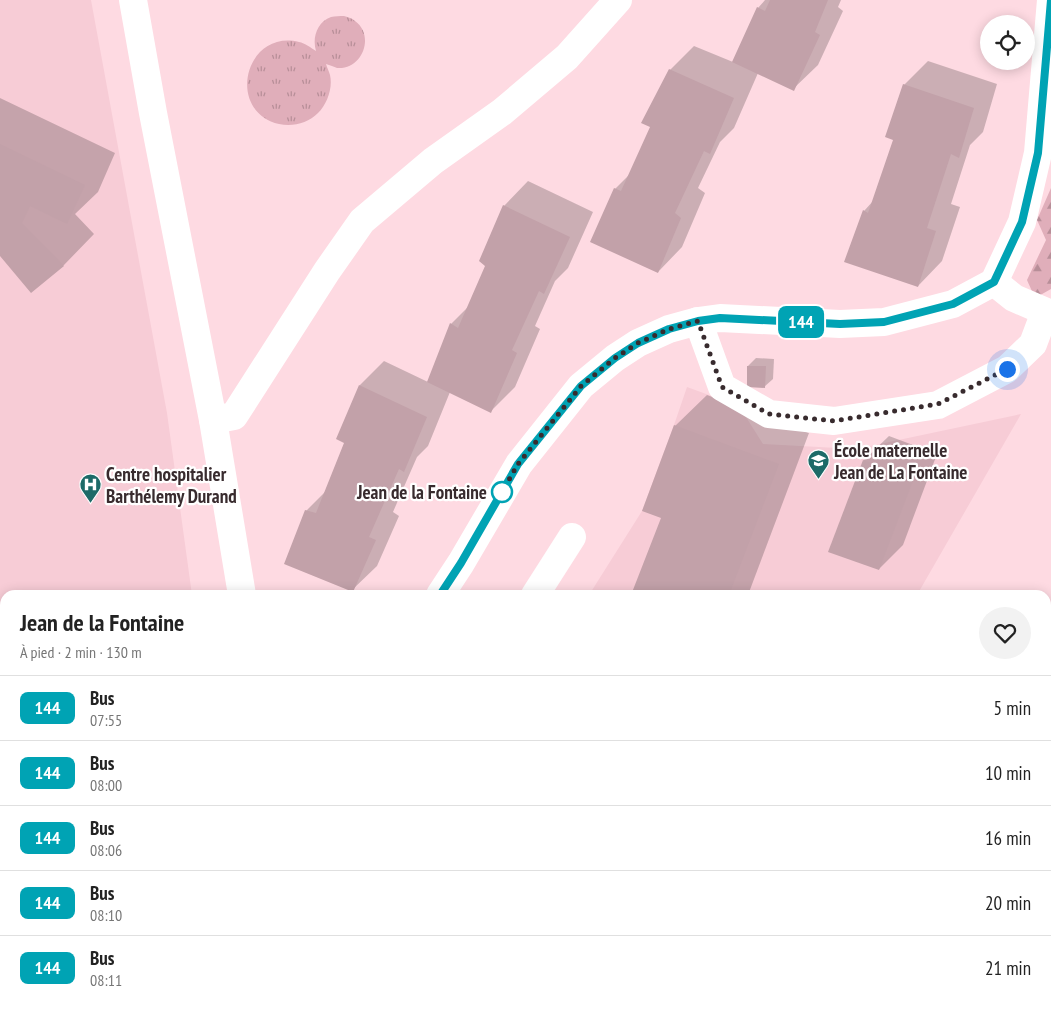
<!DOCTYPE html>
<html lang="fr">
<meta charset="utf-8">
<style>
:root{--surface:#fff;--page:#f2f2f2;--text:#222;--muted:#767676;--line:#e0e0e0}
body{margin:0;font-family:"PT Sans Narrow",sans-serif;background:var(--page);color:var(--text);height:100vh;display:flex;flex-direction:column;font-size:19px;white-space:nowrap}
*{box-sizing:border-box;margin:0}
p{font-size:16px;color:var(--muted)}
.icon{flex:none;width:28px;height:28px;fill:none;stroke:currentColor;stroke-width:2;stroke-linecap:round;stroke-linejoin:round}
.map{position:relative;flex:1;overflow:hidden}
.sheet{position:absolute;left:0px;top:590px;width:1051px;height:420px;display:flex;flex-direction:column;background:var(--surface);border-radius:15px 15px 0 0;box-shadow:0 2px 12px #0003}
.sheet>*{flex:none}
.badge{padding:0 10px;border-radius:8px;font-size:18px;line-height:32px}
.controls{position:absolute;left:980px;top:15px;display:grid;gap:10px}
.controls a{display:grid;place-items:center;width:55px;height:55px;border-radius:50%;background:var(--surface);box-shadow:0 2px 12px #0003;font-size:25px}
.you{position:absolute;width:25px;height:25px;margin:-12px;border:4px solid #fff;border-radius:50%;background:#1a73e8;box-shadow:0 0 0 8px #1a73e833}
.map>.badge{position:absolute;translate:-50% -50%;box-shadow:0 0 0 2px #fff}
.round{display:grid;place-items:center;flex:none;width:52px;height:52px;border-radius:26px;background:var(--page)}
.headline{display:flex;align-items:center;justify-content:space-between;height:85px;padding:0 20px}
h1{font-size:24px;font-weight:800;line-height:38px}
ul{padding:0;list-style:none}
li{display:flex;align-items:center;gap:15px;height:65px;padding:0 20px;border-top:1px solid var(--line)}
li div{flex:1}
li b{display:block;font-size:19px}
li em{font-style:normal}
li .badge{min-width:55px;font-weight:700;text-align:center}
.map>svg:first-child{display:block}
</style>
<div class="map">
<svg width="1051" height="1010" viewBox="0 0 1051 1010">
<defs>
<pattern id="grass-tufts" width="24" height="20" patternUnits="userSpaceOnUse" patternTransform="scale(1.25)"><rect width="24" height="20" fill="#e0aeba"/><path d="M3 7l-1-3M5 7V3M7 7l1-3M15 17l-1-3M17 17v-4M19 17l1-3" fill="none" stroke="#b78e98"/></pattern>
<pattern id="forest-firs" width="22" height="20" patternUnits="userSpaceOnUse" patternTransform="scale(1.25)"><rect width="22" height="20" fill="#e0aeba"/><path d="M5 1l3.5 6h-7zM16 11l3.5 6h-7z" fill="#b78e98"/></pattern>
<pattern id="cemetery-stones" width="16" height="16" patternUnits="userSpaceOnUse" patternTransform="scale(1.25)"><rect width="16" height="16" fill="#e0aeba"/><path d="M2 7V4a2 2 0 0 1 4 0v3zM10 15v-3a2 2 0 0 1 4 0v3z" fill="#b78e98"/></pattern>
</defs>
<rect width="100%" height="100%" fill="#fedae2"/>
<g fill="#f7ccd6">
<path d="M 0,0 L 91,0 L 167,413 L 192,595 L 5,595 L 5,1005 L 265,1005 L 266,1010 L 0,1010 Z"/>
<path d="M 687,387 L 739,406 L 763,444 L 856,449 L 1021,414 L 917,595 L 589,595 L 642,511 L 674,425 Z"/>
</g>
<path fill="url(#grass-tufts)" d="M 344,16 C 347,17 352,18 355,21 C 375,35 363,70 337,68 C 334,67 330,65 326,64 C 327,68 329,71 330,75 C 333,88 327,104 318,113 C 308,123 293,127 279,124 C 225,111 245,29 299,42 C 305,43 311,48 316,51 C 312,38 317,22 331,17 C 335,16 340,16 344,16 Z"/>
<path fill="url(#forest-firs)" d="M 1051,188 L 1051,289 L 1035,298 L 1027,280 L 1046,240 L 1037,220 Z"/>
<path fill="url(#cemetery-stones)" d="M 559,1005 L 628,1005 L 631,1010 L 549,1010 Z"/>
<g fill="#e0aeba">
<path d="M 1046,635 L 1051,637 L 1051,901 L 1046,899 Z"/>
<path d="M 825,1005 L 895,1005 L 893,1010 L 837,1010 Z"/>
</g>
<g fill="#0003">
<path d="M 765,0 L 841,0 L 838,7 L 843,11 L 818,65 L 793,89 L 758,73 L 734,128 L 720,142 L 698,188 L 705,193 L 682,247 L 658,272 L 615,189 L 631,173 L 651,127 L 670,70 L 694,46 L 733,62 L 758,8 Z"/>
<path d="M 928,61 L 997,84 L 983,132 L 970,145 L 951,204 L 960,207 L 942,261 L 918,286 L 864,211 L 874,200 L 894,139 L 904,85 Z"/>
<path d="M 0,98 L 115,153 L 98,192 L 75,214 L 94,234 L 64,265 L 31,291 L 0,254 Z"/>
<path d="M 528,181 L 593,212 L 568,268 L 555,281 L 535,326 L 540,329 L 515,387 L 491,411 L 450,392 L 428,446 L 417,457 L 393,512 L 399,516 L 377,566 L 352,590 L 306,511 L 326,491 L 345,442 L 360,385 L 384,361 L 428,382 L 451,324 L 469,306 L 487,265 L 504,206 Z"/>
<path d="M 756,358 L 774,359 L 773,379 L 764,387 L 748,366 Z"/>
<path d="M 707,395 L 809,433 L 748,595 L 633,595 L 662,519 L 675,426 Z"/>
<path d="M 889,436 L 937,454 L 903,545 L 879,569 L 830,551 L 864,460 Z"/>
<path d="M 5,974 L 5,1005 L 32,1005 L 27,1010 L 0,1010 L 0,979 Z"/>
</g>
<g fill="#c2a1a9">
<path d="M 770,0 L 828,0 L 815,32 L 820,35 L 794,91 L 732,62 L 757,7 L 765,11 Z"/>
<path d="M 669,69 L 734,98 L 710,154 L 704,151 L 675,213 L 681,218 L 658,273 L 590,242 L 614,188 L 621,191 L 650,127 L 641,123 Z"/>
<path d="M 903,84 L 974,108 L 959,158 L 951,154 L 927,228 L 936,231 L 918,287 L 844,262 L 863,210 L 868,213 L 893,140 L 885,137 Z"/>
<path d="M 0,144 L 85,185 L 67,224 L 30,206 L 22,223 L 64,266 L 31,293 L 0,256 Z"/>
<path d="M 503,205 L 570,237 L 544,294 L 539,291 L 512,350 L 517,353 L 491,413 L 427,382 L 450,323 L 458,328 L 485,266 L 479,261 Z"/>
<path d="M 747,366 L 766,366 L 765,388 L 747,387 Z"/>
<path d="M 359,385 L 427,417 L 404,472 L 399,469 L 369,537 L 376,540 L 353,592 L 284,564 L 305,510 L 316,513 L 344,443 L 336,439 Z"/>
<path d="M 674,425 L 779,464 L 729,595 L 631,595 L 661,518 L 642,511 Z"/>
<path d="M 863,460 L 914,478 L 879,570 L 828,552 Z"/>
</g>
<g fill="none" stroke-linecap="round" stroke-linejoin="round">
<path stroke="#b79ba1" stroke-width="3" stroke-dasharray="1 4" stroke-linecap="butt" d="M 1027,1005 L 1028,1010"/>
<g stroke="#fff" stroke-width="28">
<path d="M 133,0 L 153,113 L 213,420 L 242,595"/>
<path d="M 994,282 L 1014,298 L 1051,314"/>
<path d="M 698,321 L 722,387 L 769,414 L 834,421 L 938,405 L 1007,369 L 1033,344 L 1045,312"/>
<path d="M 213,420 L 234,416 L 327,271 L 362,221 L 433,161 L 502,112 L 567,57 L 618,0"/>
<path d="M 440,595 L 461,563 L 519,464 L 581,386 L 615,358 L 638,343 L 669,329 L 698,321 L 720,318 L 840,324 L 884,322 L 953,304 L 994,282 L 1022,222 L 1038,153 L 1051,0"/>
<path d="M 535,595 L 572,537"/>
<path d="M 0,844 L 5,843"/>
<path d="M 311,1005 L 312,1010"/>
<path d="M 403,1005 L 403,1010"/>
</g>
</g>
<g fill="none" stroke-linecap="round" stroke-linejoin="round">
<defs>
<path id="line" d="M 440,595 L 461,563 L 518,464 L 581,386 L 615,358 L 638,343 L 669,329 L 698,321 L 720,318 L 840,324 L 884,322 L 953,304 L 994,282 L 1022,222 L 1038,153 L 1051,0"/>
</defs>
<use href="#line" stroke="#fff" stroke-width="11"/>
<use href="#line" stroke="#00a3b4" stroke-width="8"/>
<path stroke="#382b2e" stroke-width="5" stroke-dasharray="0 9" d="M 502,492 L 499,497 L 518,464 L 581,386 L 615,358 L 638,343 L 669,329 L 698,321 L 722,387 L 769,414 L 834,421 L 938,404 L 1007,369"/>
</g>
<defs>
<symbol id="school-pin" viewBox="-11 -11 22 30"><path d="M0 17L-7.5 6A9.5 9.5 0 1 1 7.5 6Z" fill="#1d6a68" stroke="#fff"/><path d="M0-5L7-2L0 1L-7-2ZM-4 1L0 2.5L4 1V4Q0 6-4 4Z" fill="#fff"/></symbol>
<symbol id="hospital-pin" viewBox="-11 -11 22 30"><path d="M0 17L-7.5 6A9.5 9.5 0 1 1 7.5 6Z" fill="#1d6a68" stroke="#fff"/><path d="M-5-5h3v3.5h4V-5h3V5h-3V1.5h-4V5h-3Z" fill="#fff"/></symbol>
</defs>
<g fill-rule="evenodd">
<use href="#school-pin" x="806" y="448" width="25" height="34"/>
<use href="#hospital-pin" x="78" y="472" width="25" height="34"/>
</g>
<circle fill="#fff" stroke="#00a3b4" stroke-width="2.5" cx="502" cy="492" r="10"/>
<g text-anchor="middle" stroke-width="4.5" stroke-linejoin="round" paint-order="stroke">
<g font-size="19" font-weight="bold" fill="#382b2e" stroke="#fff" text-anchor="start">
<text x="834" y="457">École maternelle<tspan x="834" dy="22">Jean de La Fontaine</tspan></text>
<text x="106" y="481">Centre hospitalier<tspan x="106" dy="22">Barthélemy Durand</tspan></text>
</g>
<g font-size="19" font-weight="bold" fill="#382b2e" stroke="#fff" text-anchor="end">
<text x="487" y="499">Jean de la Fontaine</text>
</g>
</g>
</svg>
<div class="controls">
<a><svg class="icon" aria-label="locate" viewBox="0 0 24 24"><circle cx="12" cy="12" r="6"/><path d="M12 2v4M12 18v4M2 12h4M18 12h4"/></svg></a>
</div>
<div class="you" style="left:1007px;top:369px"></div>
<b class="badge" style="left:801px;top:322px;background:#00a3b4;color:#fff">144</b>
<section class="sheet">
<div class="headline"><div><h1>Jean de la Fontaine</h1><p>À pied · 2 min · 130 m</p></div><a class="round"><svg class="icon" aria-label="heart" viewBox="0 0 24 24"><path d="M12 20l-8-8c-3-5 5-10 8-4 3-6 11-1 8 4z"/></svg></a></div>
<ul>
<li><span class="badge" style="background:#00a3b4;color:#fff">144</span><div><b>Bus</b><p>07:55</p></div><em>5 min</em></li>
<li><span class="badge" style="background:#00a3b4;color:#fff">144</span><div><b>Bus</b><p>08:00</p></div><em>10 min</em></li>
<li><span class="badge" style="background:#00a3b4;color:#fff">144</span><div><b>Bus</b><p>08:06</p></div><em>16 min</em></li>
<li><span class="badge" style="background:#00a3b4;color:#fff">144</span><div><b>Bus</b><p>08:10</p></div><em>20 min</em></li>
<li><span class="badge" style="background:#00a3b4;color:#fff">144</span><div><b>Bus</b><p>08:11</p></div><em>21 min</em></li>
</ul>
</section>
</div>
